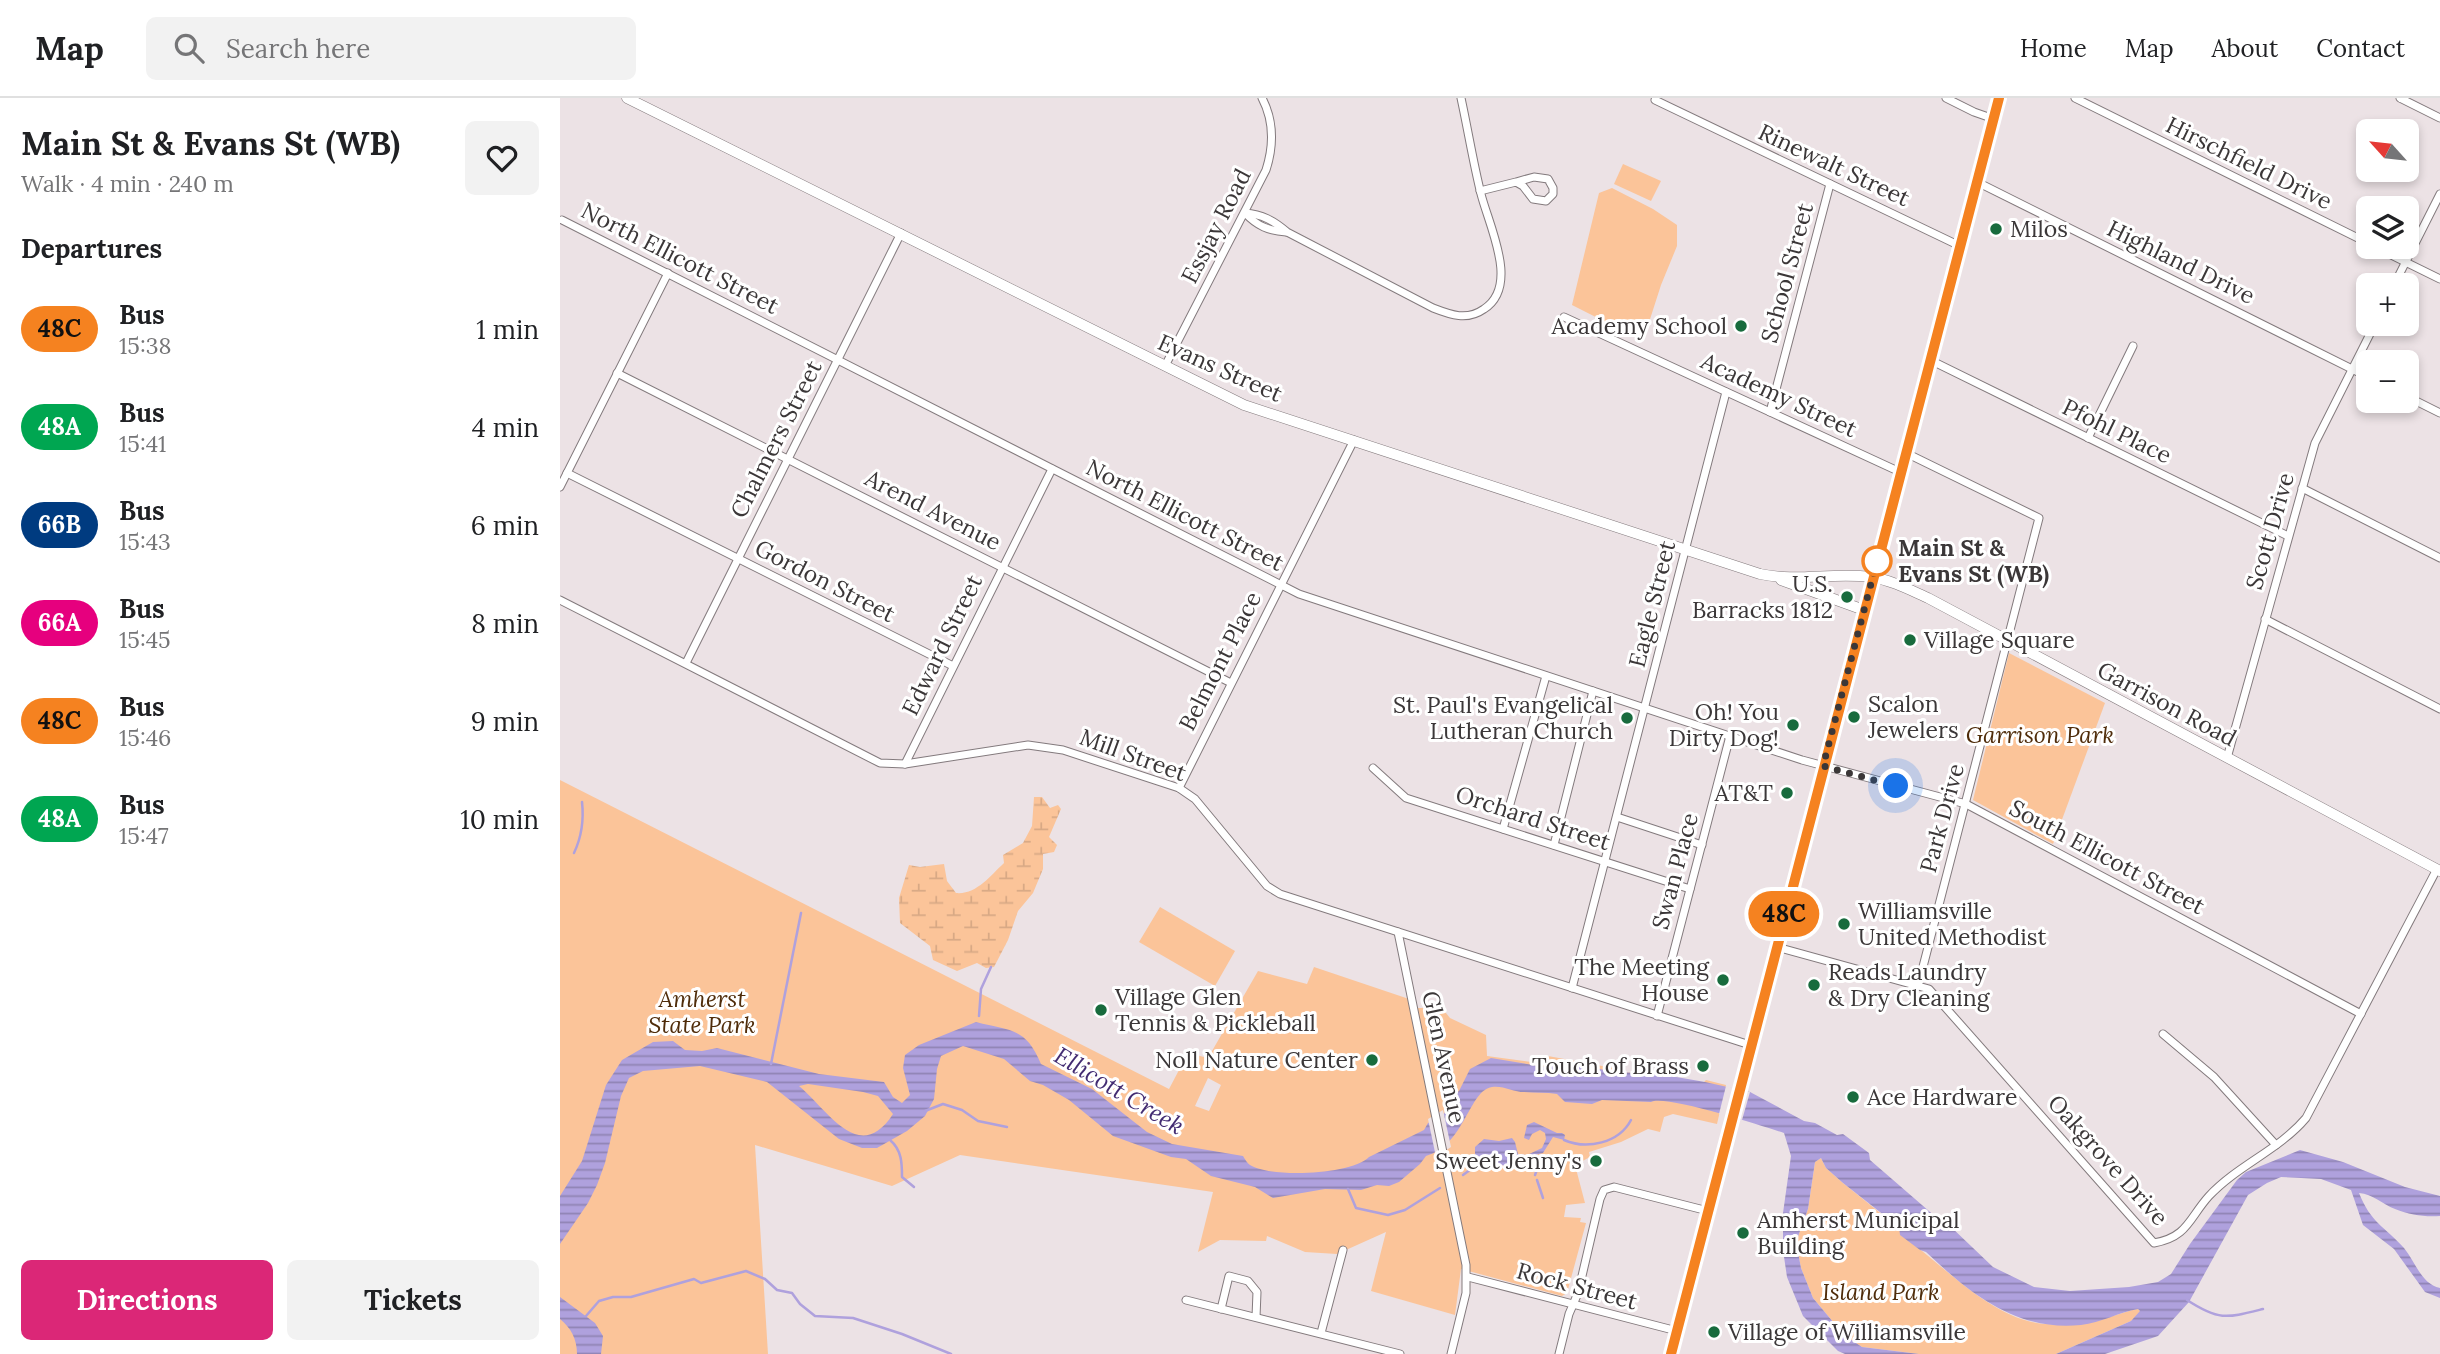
<!DOCTYPE html>
<meta charset="utf-8">
<style>
:root{--surface:#fff;--page:#f2f2f2;--text:#202124;--muted:#757577;--line:#e0e0e0;--accent:#db2777}
body{margin:0;font-family:Lora,serif;background:var(--page);color:var(--text);height:100vh;display:flex;flex-direction:column;font-size:26px;white-space:nowrap}
*{box-sizing:border-box;margin:0}
p{font-size:23px;color:var(--muted)}
.icon{flex:none;width:38px;height:38px;fill:none;stroke:currentColor;stroke-width:2;stroke-linecap:round;stroke-linejoin:round}
.map{position:relative;flex:1;overflow:hidden}
.drawer{display:flex;flex-direction:column;background:var(--surface);width:560px}
.drawer>*{flex:none}
.badge{padding:0 14px;border-radius:23px;font-size:24px;line-height:46px}
.needle{width:46px;rotate:297deg}
.buttons{position:absolute;left:1796px;top:21px;display:grid;gap:14px}
.buttons a{display:grid;place-items:center;width:63px;height:63px;border-radius:10px;background:var(--surface);box-shadow:0 4px 10px #0003;font-size:35px}
.you{position:absolute;width:35px;height:35px;margin:-18px;border:5px solid #fff;border-radius:50%;background:#1a73e8;box-shadow:0 0 0 10px #1a73e833}
.map>.badge{position:absolute;translate:-50% -50%;box-shadow:0 0 0 4px #fff}
h2{padding:0 21px;font-size:26px;line-height:63px}
.round{display:grid;place-items:center;flex:none;width:74px;height:74px;border-radius:10px;background:var(--page)}
.summary{display:flex;align-items:center;justify-content:space-between;height:119px;padding:0 21px}
h1{font-size:33px;font-weight:700;line-height:52px}
.primary-button{display:flex;gap:14px;margin-top:auto;padding:14px 21px}
.primary-button a{flex:1;height:80px;border-radius:10px;background:var(--accent);color:#fff;font-size:28px;font-weight:700;line-height:80px;text-align:center}
.primary-button a+a{background:var(--page);color:var(--text)}
ul{padding:0;list-style:none}
li{display:flex;align-items:center;gap:21px;height:98px;padding:0 21px}
li div{flex:1}
li b{display:block;font-size:26px}
li em{font-style:normal}
li .badge{min-width:77px;font-weight:700;text-align:center}
header{display:flex;align-items:center;gap:42px;box-sizing:border-box;height:98px;padding:0 35px;background:var(--surface);border-bottom:2px solid var(--line)}
header strong{font-size:33px}
nav{display:flex;gap:38px;margin-inline-start:auto;font-size:24px}
.search{width:490px;height:63px;background:var(--page);display:flex;align-items:center;gap:18px;box-sizing:border-box;padding:0 24px;border-radius:10px;color:var(--muted);font-size:26px}
main{display:flex;flex:1;min-height:0}
.map>svg:first-child{display:block}
</style>
<header>
<strong>Map</strong>
<div class="search"><svg class="icon" aria-label="search" viewBox="0 0 24 24"><circle cx="10" cy="10" r="6"/><path d="M15 15l6 6"/></svg>Search here</div>
<nav><a>Home</a><a>Map</a><a>About</a><a>Contact</a></nav>
</header>
<main>
<section class="drawer">
<div class="summary"><div><h1>Main St &amp; Evans St (WB)</h1><p>Walk · 4 min · 240 m</p></div><a class="round"><svg class="icon" aria-label="heart" viewBox="0 0 24 24"><path d="M12 20l-8-8c-3-5 5-10 8-4 3-6 11-1 8 4z"/></svg></a></div>
<h2>Departures</h2>
<ul>
<li><span class="badge" style="background:#f58220;color:#111">48C</span><div><b>Bus</b><p>15:38</p></div><em>1 min</em></li>
<li><span class="badge" style="background:#00a651;color:#fff">48A</span><div><b>Bus</b><p>15:41</p></div><em>4 min</em></li>
<li><span class="badge" style="background:#003b80;color:#fff">66B</span><div><b>Bus</b><p>15:43</p></div><em>6 min</em></li>
<li><span class="badge" style="background:#e6007e;color:#fff">66A</span><div><b>Bus</b><p>15:45</p></div><em>8 min</em></li>
<li><span class="badge" style="background:#f58220;color:#111">48C</span><div><b>Bus</b><p>15:46</p></div><em>9 min</em></li>
<li><span class="badge" style="background:#00a651;color:#fff">48A</span><div><b>Bus</b><p>15:47</p></div><em>10 min</em></li>
</ul>
<div class="primary-button"><a>Directions</a><a>Tickets</a></div>
</section>
<div class="map">
<svg width="1880" height="1256" viewBox="0 0 1880 1256">
<defs>
<pattern id="wetland-marsh" width="20" height="14" patternUnits="userSpaceOnUse" patternTransform="scale(1.75)"><rect width="20" height="14" fill="#fbc499"/><path d="M1 5h8M5 5V1M11 12h8M15 12V8" fill="none" stroke="#d8a985"/></pattern>
<pattern id="water-rules" width="6" height="5" patternUnits="userSpaceOnUse" patternTransform="scale(1.75)"><rect width="6" height="5" fill="#afa1dd"/><path d="M0 2.5h6" fill="none" stroke="#9084b4"/></pattern>
</defs>
<rect width="100%" height="100%" fill="#ece2e5"/>
<path fill="url(#wetland-marsh)" d="M 474,699 L 482,699 L 490,710 L 498,707 L 501,711 L 489,739 L 497,747 L 494,754 L 483,756 L 483,771 L 473,795 L 458,813 L 448,842 L 434,869 L 426,870 L 417,865 L 397,873 L 373,862 L 370,848 L 340,825 L 339,800 L 349,767 L 360,769 L 384,766 L 387,783 L 396,795 C 416,797 430,778 444,765 L 443,757 L 463,745 L 472,728 Z"/>
<g fill="#fbc499" fill-rule="evenodd">
<path d="M 1063,66 L 1101,83 L 1091,103 L 1054,86 Z"/>
<path d="M 1052,90 L 1093,111 L 1117,127 L 1117,148 L 1101,187 L 1083,243 L 1012,207 L 1039,95 Z"/>
<path d="M 1449,555 L 1545,605 L 1493,746 L 1413,702 Z"/>
<path d="M 0,682 L 609,991 L 628,955 L 648,960 L 698,873 L 747,886 L 754,869 L 849,901 L 853,910 L 882,910 L 890,920 L 926,937 L 927,958 L 971,964 L 988,958 L 1053,970 L 1058,974 L 1099,976 L 1143,985 L 1146,982 L 1166,987 L 1157,1026 L 1113,1016 L 1104,1019 L 1100,1034 L 1088,1031 L 1061,1044 L 1029,1054 L 1030,1059 L 1015,1067 L 1025,1105 L 1006,1107 L 1004,1119 L 1021,1120 L 1020,1124 L 1026,1125 L 1007,1195 L 1002,1198 L 901,1171 L 895,1217 L 811,1193 L 826,1134 L 777,1156 L 745,1154 L 707,1138 L 706,1143 L 660,1142 L 638,1154 L 653,1094 L 400,1057 L 332,1088 L 195,1047 L 208,1256 L 0,1256 ZM 648,980 L 661,987 L 649,1013 L 635,1008 Z"/>
<path d="M 600,809 L 675,853 L 655,888 L 579,844 Z"/>
<path d="M 1261,1060 L 1266,1070 L 1283,1085 L 1339,1130 L 1341,1137 C 1386,1168 1439,1231 1498,1226 C 1515,1225 1536,1223 1552,1218 C 1561,1216 1569,1212 1578,1211 L 1581,1214 L 1571,1223 L 1496,1256 L 1359,1256 L 1302,1249 L 1284,1237 L 1253,1200 L 1241,1170 L 1236,1144 L 1248,1111 L 1255,1064 Z"/>
</g>
<g fill="url(#water-rules)" fill-rule="evenodd">
<path d="M 416,924 C 450,933 466,929 481,966 L 532,991 L 587,1034 L 612,1046 L 683,1058 C 685,1061 687,1065 690,1067 C 710,1080 791,1077 809,1059 L 864,1032 L 868,1025 L 884,1016 L 892,998 L 899,993 L 910,971 L 931,960 L 985,969 L 999,964 L 1057,974 L 1099,976 L 1145,984 L 1190,994 L 1244,1023 L 1255,1025 L 1277,1037 L 1283,1036 L 1309,1055 L 1310,1062 L 1377,1120 L 1390,1128 L 1433,1169 L 1474,1189 L 1510,1193 L 1569,1189 L 1598,1184 L 1611,1176 L 1630,1146 L 1677,1082 L 1686,1074 L 1740,1052 L 1783,1064 L 1845,1089 L 1880,1098 L 1880,1118 C 1864,1119 1850,1117 1835,1111 C 1822,1106 1813,1096 1799,1095 C 1811,1125 1824,1128 1844,1150 C 1855,1163 1861,1186 1880,1190 L 1880,1200 L 1865,1194 L 1834,1151 L 1803,1127 L 1791,1092 L 1761,1081 L 1721,1079 L 1707,1085 L 1688,1097 L 1629,1204 L 1598,1238 L 1545,1256 L 1496,1256 L 1571,1223 L 1580,1213 L 1578,1211 C 1559,1214 1541,1225 1521,1227 C 1457,1234 1409,1195 1366,1154 L 1360,1152 L 1340,1137 L 1339,1129 L 1283,1085 L 1266,1070 L 1261,1060 L 1255,1064 L 1248,1111 L 1236,1144 L 1241,1170 L 1253,1200 L 1284,1237 L 1302,1249 L 1359,1256 L 1285,1256 L 1278,1253 L 1243,1218 L 1227,1179 L 1223,1152 L 1223,1115 L 1231,1058 L 1224,1035 C 1203,1028 1104,996 1091,1004 L 1042,1002 L 1032,1006 L 1005,1004 L 997,996 C 986,994 975,995 964,994 C 954,994 942,987 932,989 C 909,992 905,1047 866,1058 L 860,1066 L 839,1084 L 829,1088 L 817,1087 L 801,1092 L 765,1091 L 713,1100 L 695,1089 L 651,1078 L 626,1061 L 611,1059 L 553,1038 L 509,1002 L 483,987 L 470,983 L 444,961 L 403,948 L 381,958 L 377,971 L 374,1001 L 365,1018 L 347,1033 L 317,1050 L 302,1050 L 279,1041 L 207,984 L 140,968 L 83,973 L 69,980 L 61,998 L 45,1065 L 37,1087 L 28,1105 L 0,1146 L 0,1098 L 22,1063 L 46,987 L 62,962 L 93,944 L 113,943 L 125,952 L 142,953 L 157,950 L 259,976 L 324,984 L 333,999 L 342,1005 L 350,997 L 343,970 L 345,957 L 359,947 ZM 248,986 L 303,994 L 318,998 L 333,1016 C 299,1068 268,1012 239,988 Z"/>
<path d="M 974,1024 L 997,1035 L 1002,1035 L 1005,1037 L 1004,1042 L 993,1039 L 983,1055 L 957,1061 L 944,1068 L 915,1057 L 915,1049 L 924,1041 L 939,1043 L 952,1040 L 955,1044 L 958,1056 L 967,1057 L 982,1050 L 986,1041 L 985,1035 L 980,1032 L 972,1036 L 969,1042 L 964,1040 L 967,1027 Z"/>
<path d="M 0,1199 L 35,1225 L 43,1238 L 41,1256 L 17,1256 C 17,1241 11,1230 0,1221 Z"/>
</g>
<g fill="#ece2e5">
<path d="M 1166,988 L 1190,994 L 1182,1022 L 1159,1016 Z"/>
<path d="M 883,1012 L 891,1049 L 876,1059 L 868,1021 Z"/>
</g>
<g fill="none" stroke-linecap="round" stroke-linejoin="round">
<g stroke="#afa1dd" stroke-width="2.5">
<path d="M 14,755 C 22,738 24,722 22,704"/>
<path d="M 419,918 L 421,891 L 431,869"/>
<path d="M 211,966 L 241,815"/>
<path d="M 365,1013 L 383,1006 L 402,1012 L 418,1023 L 447,1029"/>
<path d="M 330,1042 C 342,1052 342,1066 342,1079 L 354,1089"/>
<path d="M 1004,1042 C 1027,1052 1059,1045 1071,1022"/>
<path d="M 975,1058 L 979,1066 L 975,1077"/>
<path d="M 903,1077 L 914,1069 L 920,1059"/>
<path d="M 977,1082 L 983,1100"/>
<path d="M 788,1091 L 796,1110 L 828,1117 L 845,1112 L 880,1090"/>
<path d="M 1627,1202 C 1659,1223 1667,1220 1703,1211"/>
<path d="M 26,1218 L 39,1203 L 53,1199 L 71,1199 L 134,1181 L 141,1185 L 186,1173 L 205,1181 L 217,1192 L 232,1195 L 240,1206 L 255,1218 L 293,1220 L 342,1236 L 391,1256"/>
</g>
<defs>
<g id="minor">
<path d="M 1386,0 L 1414,14 L 1434,21"/>
<path d="M 1515,0 L 1808,145"/>
<path d="M 1840,0 L 1880,20"/>
<path d="M 1095,2 L 1400,148"/>
<path d="M 1417,84 L 1808,279"/>
<path d="M 920,93 L 956,84 L 963,88 L 973,101 L 986,103 L 993,96 L 993,90 L 988,81 L 974,79 L 956,84"/>
<path d="M 685,115 C 702,116 714,123 727,134 L 873,210 C 891,217 907,223 924,211 C 960,188 929,128 921,96 C 913,64 908,32 901,0"/>
<path d="M 685,115 C 697,128 709,133 726,134"/>
<path d="M 2,122 L 739,496 L 1242,662 L 1406,706 L 1801,916"/>
<path d="M 1815,149 L 1880,181"/>
<path d="M 1834,187 L 1880,96"/>
<path d="M 1004,219 L 1340,374"/>
<path d="M 1370,262 L 1728,438"/>
<path d="M 605,268 L 706,72 C 714,47 714,23 702,0"/>
<path d="M 57,275 L 671,585"/>
<path d="M 1846,298 L 1880,315"/>
<path d="M 1210,314 L 1270,86"/>
<path d="M 1528,340 L 1573,248"/>
<path d="M 1346,355 L 1479,420 L 1358,888"/>
<path d="M 7,375 L 393,568"/>
<path d="M 0,389 L 108,175"/>
<path d="M 1742,390 L 1880,460"/>
<path d="M 0,502 L 320,665 L 345,666 L 468,647 L 503,652 L 619,690 L 635,701 L 707,788 L 720,796 L 1190,947"/>
<path d="M 1705,521 L 1880,611"/>
<path d="M 126,565 L 341,135"/>
<path d="M 1667,660 L 1755,345 L 1815,226"/>
<path d="M 345,666 L 492,371"/>
<path d="M 813,670 L 846,700 L 1130,791"/>
<path d="M 619,690 L 794,342"/>
<path d="M 1057,719 L 1142,747"/>
<path d="M 943,731 L 986,578"/>
<path d="M 994,747 L 1033,593"/>
<path d="M 838,834 L 906,1167 L 906,1195 L 891,1256"/>
<path d="M 1217,849 L 1369,891 L 1594,1145 C 1628,1139 1629,1120 1649,1098 C 1678,1067 1719,1052 1746,1020 L 1877,771"/>
<path d="M 1012,890 L 1166,294"/>
<path d="M 1097,918 L 1170,638"/>
<path d="M 1603,936 L 1654,979 L 1716,1047"/>
<path d="M 908,1179 L 1117,1233"/>
<path d="M 626,1202 L 840,1256"/>
<path d="M 661,1211 L 669,1178 L 688,1183 L 697,1194 L 696,1219"/>
<path d="M 761,1235 L 783,1152"/>
<path d="M 999,1256 L 1009,1216 L 1018,1195 L 1040,1101 L 1044,1092 L 1054,1089 L 1148,1113"/>
</g>
<g id="tertiary">
<path d="M 67,0 L 684,307 L 1200,476 C 1236,484 1274,474 1311,479 C 1331,482 1350,492 1368,500 L 1880,773"/>
<path d="M 1221,482 L 1304,512"/>
</g>
<path id="primary" d="M 1111,1256 L 1439,0"/>
</defs>
<use href="#minor" stroke="#837a7d" stroke-width="9"/>
<use href="#tertiary" stroke="#837a7d" stroke-width="11"/>
<use href="#primary" stroke="#837a7d" stroke-width="14"/>
<use href="#minor" stroke="#fff" stroke-width="7"/>
<use href="#tertiary" stroke="#fff" stroke-width="10"/>
<use href="#primary" stroke="#fff" stroke-width="12"/>
</g>
<g fill="none" stroke-linecap="round" stroke-linejoin="round">
<defs>
<path id="line" d="M 1111,1256 L 1439,0"/>
</defs>
<use href="#line" stroke="#fff" stroke-width="16"/>
<use href="#line" stroke="#f58220" stroke-width="10"/>
<path stroke="#3b3738" stroke-width="7" stroke-dasharray="0 12.6" d="M 1317,463 L 1263,668 L 1336,688"/>
</g>
<g fill="#186b3d" stroke="#fff" stroke-width="2.5">
<circle cx="1436" cy="131" r="7"/>
<circle cx="1181" cy="228" r="7"/>
<circle cx="1287" cy="499" r="7"/>
<circle cx="1350" cy="542" r="7"/>
<circle cx="1294" cy="619" r="7"/>
<circle cx="1067" cy="620" r="7"/>
<circle cx="1233" cy="627" r="7"/>
<circle cx="1227" cy="695" r="7"/>
<circle cx="1284" cy="826" r="7"/>
<circle cx="1163" cy="882" r="7"/>
<circle cx="1254" cy="887" r="7"/>
<circle cx="541" cy="912" r="7"/>
<circle cx="812" cy="962" r="7"/>
<circle cx="1143" cy="968" r="7"/>
<circle cx="1293" cy="999" r="7"/>
<circle cx="1036" cy="1063" r="7"/>
<circle cx="1183" cy="1135" r="7"/>
<circle cx="1154" cy="1234" r="7"/>
</g>
<circle fill="#fff" stroke="#f58220" stroke-width="3.5" cx="1317" cy="463" r="14"/>
<g text-anchor="middle" stroke-width="6" stroke-linejoin="round" paint-order="stroke">
<g font-size="23" fill="#3b3738" stroke="#fff">
<text transform="translate(1689 65) rotate(26)" y="8">Hirschfield Drive</text>
<text transform="translate(1274 67) rotate(25)" y="8">Rinewalt Street</text>
<text transform="translate(656 128) rotate(-63)" y="8">Essjay Road</text>
<text transform="translate(120 160) rotate(27)" y="8">North Ellicott Street</text>
<text transform="translate(1621 164) rotate(26)" y="8">Highland Drive</text>
<text transform="translate(1227 175) rotate(-75)" y="8">School Street</text>
<text transform="translate(660 270) rotate(24)" y="8">Evans Street</text>
<text transform="translate(1219 297) rotate(25)" y="8">Academy Street</text>
<text transform="translate(1557 333) rotate(26)" y="8">Pfohl Place</text>
<text transform="translate(216 341) rotate(-63)" y="8">Chalmers Street</text>
<text transform="translate(373 412) rotate(27)" y="8">Arend Avenue</text>
<text transform="translate(625 417) rotate(27)" y="8">North Ellicott Street</text>
<text transform="translate(1710 433) rotate(-74)" y="8">Scott Drive</text>
<text transform="translate(265 483) rotate(27)" y="8">Gordon Street</text>
<text transform="translate(1092 506) rotate(-76)" y="8">Eagle Street</text>
<text transform="translate(382 547) rotate(-64)" y="8">Edward Street</text>
<text transform="translate(660 563) rotate(-63)" y="8">Belmont Place</text>
<text transform="translate(1607 606) rotate(28)" y="8">Garrison Road</text>
<text transform="translate(573 657) rotate(20)" y="8">Mill Street</text>
<text transform="translate(973 720) rotate(18)" y="8">Orchard Street</text>
<text transform="translate(1382 720) rotate(-75)" y="8">Park Drive</text>
<text transform="translate(1547 759) rotate(28)" y="8">South Ellicott Street</text>
<text transform="translate(1115 773) rotate(-75)" y="8">Swan Place</text>
<text transform="translate(884 959) rotate(78)" y="8">Glen Avenue</text>
<text transform="translate(1548 1062) rotate(48)" y="8">Oakgrove Drive</text>
<text transform="translate(1017 1188) rotate(15)" y="8">Rock Street</text>
</g>
<g font-size="23" fill="#3b3738" stroke="#fff" text-anchor="start">
<text x="1450" y="139">Milos</text>
<text x="1167" y="236" text-anchor="end">Academy School</text>
<text x="1273" y="494" text-anchor="end">U.S.<tspan x="1273" dy="26">Barracks 1812</tspan></text>
<text x="1364" y="550">Village Square</text>
<text x="1308" y="614">Scalon<tspan x="1308" dy="26">Jewelers</tspan></text>
<text x="1053" y="615" text-anchor="end">St. Paul's Evangelical<tspan x="1053" dy="26">Lutheran Church</tspan></text>
<text x="1219" y="622" text-anchor="end">Oh! You<tspan x="1219" dy="26">Dirty Dog!</tspan></text>
<text x="1213" y="703" text-anchor="end">AT&amp;T</text>
<text x="1298" y="821">Williamsville<tspan x="1298" dy="26">United Methodist</tspan></text>
<text x="1149" y="877" text-anchor="end">The Meeting<tspan x="1149" dy="26">House</tspan></text>
<text x="1268" y="882">Reads Laundry<tspan x="1268" dy="26">&amp; Dry Cleaning</tspan></text>
<text x="555" y="907">Village Glen<tspan x="555" dy="26">Tennis &amp; Pickleball</tspan></text>
<text x="798" y="970" text-anchor="end">Noll Nature Center</text>
<text x="1129" y="976" text-anchor="end">Touch of Brass</text>
<text x="1307" y="1007">Ace Hardware</text>
<text x="1022" y="1071" text-anchor="end">Sweet Jenny's</text>
<text x="1197" y="1130">Amherst Municipal<tspan x="1197" dy="26">Building</tspan></text>
<text x="1168" y="1242">Village of Williamsville</text>
</g>
<g font-size="23" font-weight="bold" fill="#3b3738" stroke="#fff" text-anchor="start">
<text x="1338" y="458">Main St &amp;<tspan x="1338" dy="26">Evans St (WB)</tspan></text>
</g>
<g font-size="23" font-style="italic" fill="#4f2c0a" stroke="#fff">
<text x="1480" y="645">Garrison Park</text>
<text x="142" y="909">Amherst<tspan x="142" dy="26">State Park</tspan></text>
<text x="1321" y="1202">Island Park</text>
</g>
<g font-size="24" font-style="italic" fill="#432c72" stroke="#fff">
<text transform="translate(559 993) rotate(31)" y="8">Ellicott Creek</text>
</g>
</g>
</svg>
<div class="buttons">
<a><svg class="needle" viewBox="-14 -14 28 28"><path d="M0-13l5 13h-10z" fill="#e53935"/><path d="M0 13l5-13h-10z" fill="#757577"/></svg></a>
<a><svg class="icon" aria-label="layers" viewBox="0 0 24 24"><path d="M12 4l9 5-9 5-9-5zM3 14l9 5 9-5"/></svg></a>
<a>+</a>
<a>−</a>
</div>
<div class="you" style="left:1336px;top:688px"></div>
<b class="badge" style="left:1224px;top:816px;background:#f58220;color:#111">48C</b>
</div>
</main>
